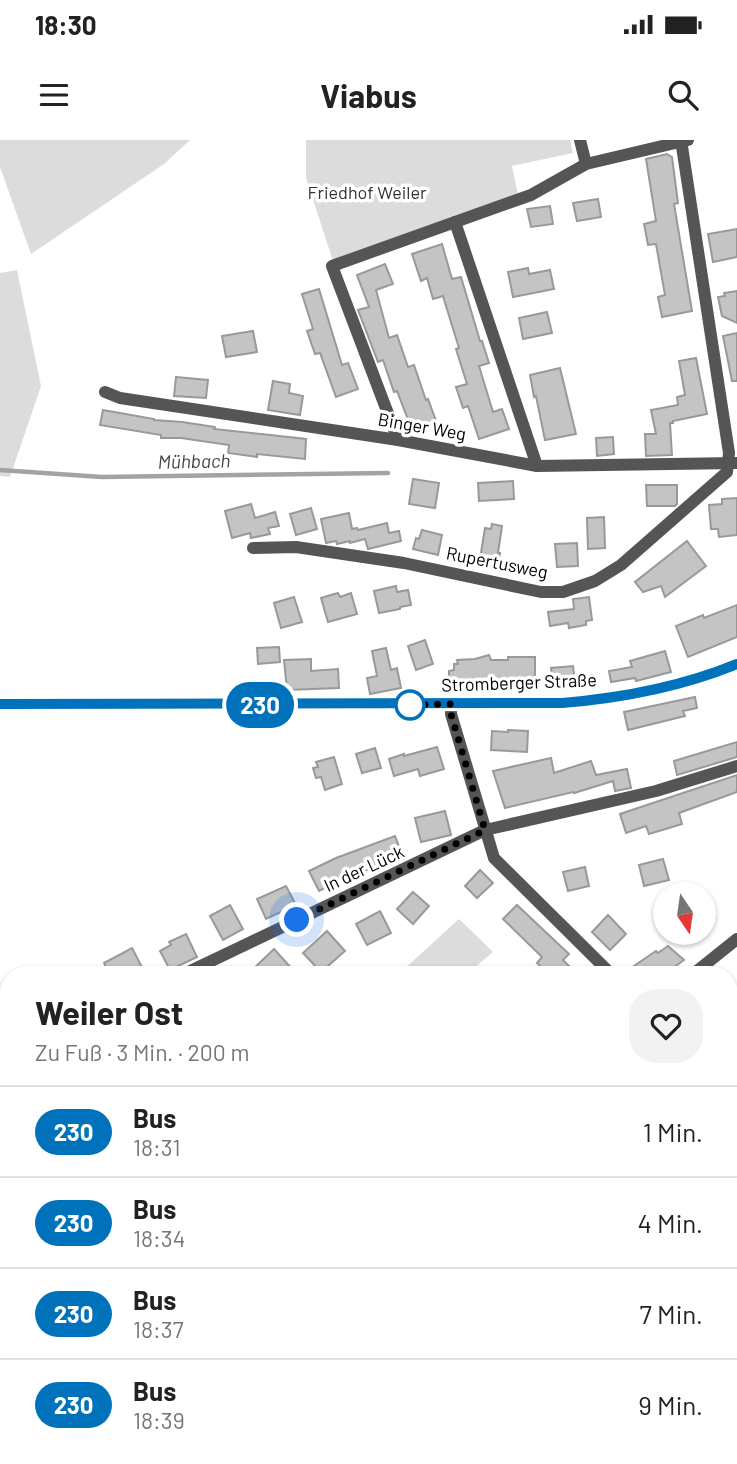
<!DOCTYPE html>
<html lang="de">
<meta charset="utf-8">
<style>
:root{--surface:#fff;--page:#f2f2f2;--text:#222;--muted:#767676;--line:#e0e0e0}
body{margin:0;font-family:Barlow,sans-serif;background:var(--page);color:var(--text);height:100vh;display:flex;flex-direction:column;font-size:26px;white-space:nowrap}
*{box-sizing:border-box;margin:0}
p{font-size:23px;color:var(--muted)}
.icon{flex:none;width:38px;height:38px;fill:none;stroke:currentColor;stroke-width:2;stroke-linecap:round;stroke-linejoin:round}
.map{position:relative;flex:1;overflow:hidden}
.sheet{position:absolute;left:0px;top:826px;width:738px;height:499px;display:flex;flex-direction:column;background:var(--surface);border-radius:28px 28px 0 0;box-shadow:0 2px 5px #0004}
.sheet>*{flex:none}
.badge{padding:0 14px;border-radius:23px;font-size:24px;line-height:46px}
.needle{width:46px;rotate:167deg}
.controls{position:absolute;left:653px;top:742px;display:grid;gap:14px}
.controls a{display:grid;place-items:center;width:63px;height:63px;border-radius:50%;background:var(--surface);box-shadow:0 2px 5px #0004;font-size:35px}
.you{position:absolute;width:35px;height:35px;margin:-18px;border:5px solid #fff;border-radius:50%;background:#1a73e8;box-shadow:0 0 0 10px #1a73e833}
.map>.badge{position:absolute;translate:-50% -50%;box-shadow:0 0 0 4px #fff}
.round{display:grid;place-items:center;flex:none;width:74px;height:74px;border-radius:28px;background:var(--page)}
.head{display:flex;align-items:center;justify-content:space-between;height:119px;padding:0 35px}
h1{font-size:33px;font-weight:700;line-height:52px}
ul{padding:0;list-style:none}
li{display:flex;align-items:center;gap:21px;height:91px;padding:0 35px;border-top:2px solid var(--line)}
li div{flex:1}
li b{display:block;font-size:26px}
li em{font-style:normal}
li .badge{min-width:77px;font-weight:700;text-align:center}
.status{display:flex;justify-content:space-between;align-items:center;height:49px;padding:0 35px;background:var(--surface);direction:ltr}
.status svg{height:19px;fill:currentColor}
header{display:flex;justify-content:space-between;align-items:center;height:91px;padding:0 35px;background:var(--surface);font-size:32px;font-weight:700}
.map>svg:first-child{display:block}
</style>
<div class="status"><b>18:30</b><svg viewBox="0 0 49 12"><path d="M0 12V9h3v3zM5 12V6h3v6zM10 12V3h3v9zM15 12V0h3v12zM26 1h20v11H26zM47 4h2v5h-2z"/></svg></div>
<header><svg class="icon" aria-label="menu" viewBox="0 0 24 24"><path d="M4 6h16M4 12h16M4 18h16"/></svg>Viabus<svg class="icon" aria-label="search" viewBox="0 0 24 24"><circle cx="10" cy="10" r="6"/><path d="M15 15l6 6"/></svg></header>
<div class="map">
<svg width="737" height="1324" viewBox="0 0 737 1324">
<rect width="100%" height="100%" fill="#fff"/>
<g fill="#dcdcdc">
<path d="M 0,0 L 190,0 L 164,24 L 31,114 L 0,27 Z"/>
<path d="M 306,0 L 570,0 L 573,13 L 512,26 L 518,55 L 333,121 L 306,38 Z"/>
<path d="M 17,130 L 41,246 L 10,337 L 0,336 L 0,133 Z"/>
<path d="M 459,779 L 493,812 L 466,835 L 406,835 L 402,831 Z"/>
</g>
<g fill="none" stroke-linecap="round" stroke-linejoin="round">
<path stroke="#a3a3a3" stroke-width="4.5" d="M 0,330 L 102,337 L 388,333"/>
</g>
<g fill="#c4c4c4" stroke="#999" stroke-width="2">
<path d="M 667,14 L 672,17 L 678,63 L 674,64 L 692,171 L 662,177 L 658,157 L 665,155 L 656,104 L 648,105 L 644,84 L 656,81 L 646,19 Z"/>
<path d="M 598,59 L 601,77 L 577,81 L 573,63 Z"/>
<path d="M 550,66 L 553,84 L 531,87 L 527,69 Z"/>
<path d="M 737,89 L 737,117 L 713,122 L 708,94 Z"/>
<path d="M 442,104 L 452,139 L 461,137 L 480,201 L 482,201 L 489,223 L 479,226 L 493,272 L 502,269 L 509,289 L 479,299 L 468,266 L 463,268 L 456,247 L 467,244 L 456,209 L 459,208 L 446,166 L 443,156 L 433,159 L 427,138 L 421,141 L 412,114 Z"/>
<path d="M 385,124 L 393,144 L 376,150 L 389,198 L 397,195 L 408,227 L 414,225 L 426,260 L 428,259 L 436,281 L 412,290 L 397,251 L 394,252 L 383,220 L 378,222 L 358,170 L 369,167 L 357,135 Z"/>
<path d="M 528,128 L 529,134 L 550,130 L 554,149 L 513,157 L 508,132 Z"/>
<path d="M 319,149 L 342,225 L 348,223 L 358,249 L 336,257 L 320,213 L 315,214 L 307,191 L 313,189 L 302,154 Z"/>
<path d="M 737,151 L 737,183 L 722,176 L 718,157 L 725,156 L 724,153 Z"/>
<path d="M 547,172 L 552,193 L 523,199 L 519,178 Z"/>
<path d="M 253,191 L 257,212 L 226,217 L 222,196 Z"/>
<path d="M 737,193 L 737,241 L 732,241 L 723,196 Z"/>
<path d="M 696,218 L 707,274 L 673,281 L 673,283 L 670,283 L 672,315 L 646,316 L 645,294 L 656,294 L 651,270 L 678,265 L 677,257 L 685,255 L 679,221 Z"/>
<path d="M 560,228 L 576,294 L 545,300 L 536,256 L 534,257 L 530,235 Z"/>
<path d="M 176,237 L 208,240 L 206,258 L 174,256 Z"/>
<path d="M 273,241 L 290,244 L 289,253 L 303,256 L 300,275 L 268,270 Z"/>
<path d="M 103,270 L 154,279 L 154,280 L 182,282 L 215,287 L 214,289 L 306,299 L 305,319 L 257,314 L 257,317 L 228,313 L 229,305 L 181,298 L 161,298 L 161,295 L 100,285 Z"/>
<path d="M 613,297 L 614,314 L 597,316 L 596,298 Z"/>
<path d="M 413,339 L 439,343 L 435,368 L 409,364 Z"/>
<path d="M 513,341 L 514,359 L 479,361 L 478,343 Z"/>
<path d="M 646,345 L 677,345 L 677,364 L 675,366 L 647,366 Z"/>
<path d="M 737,358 L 737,395 L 719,397 L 718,389 L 711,389 L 709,365 L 722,364 L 722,359 Z"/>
<path d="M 251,364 L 255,378 L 275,372 L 279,386 L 268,388 L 270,394 L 251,398 L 250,393 L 232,398 L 225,371 Z"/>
<path d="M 311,368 L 317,389 L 296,395 L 290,374 Z"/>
<path d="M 349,373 L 352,389 L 357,388 L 358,390 L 387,383 L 389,393 L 399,391 L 401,401 L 368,409 L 365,399 L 350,403 L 350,401 L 337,404 L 336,401 L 326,403 L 321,379 Z"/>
<path d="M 604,377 L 605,408 L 588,409 L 587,378 Z"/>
<path d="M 492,384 L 502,386 L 498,413 L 500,413 L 497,429 L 479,425 L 485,388 L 491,389 Z"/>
<path d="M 422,390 L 442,395 L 438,415 L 413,409 L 416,398 L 419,399 Z"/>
<path d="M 687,401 L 706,426 L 665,457 L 661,446 L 643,452 L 635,442 Z"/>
<path d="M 577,403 L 578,426 L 557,427 L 555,404 Z"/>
<path d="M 396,446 L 397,452 L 408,450 L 411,465 L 400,467 L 400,469 L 379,473 L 374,451 Z"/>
<path d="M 338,453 L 340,457 L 351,453 L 357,474 L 328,482 L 321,458 Z"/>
<path d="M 294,457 L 302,482 L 281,488 L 274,463 Z"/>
<path d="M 589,457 L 592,480 L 586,481 L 586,485 L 569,488 L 568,483 L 550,486 L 548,472 L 574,469 L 573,459 Z"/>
<path d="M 737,465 L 737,497 L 688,517 L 676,486 L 703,475 L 704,478 Z"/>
<path d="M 425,500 L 433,524 L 416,530 L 408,506 Z"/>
<path d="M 279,507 L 280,522 L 258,524 L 257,508 Z"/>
<path d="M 386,508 L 391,530 L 397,528 L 401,548 L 370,554 L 367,538 L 377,536 L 372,511 Z"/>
<path d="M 665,511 L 671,532 L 636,541 L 635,538 L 611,542 L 609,531 L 632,527 L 630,521 Z"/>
<path d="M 489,515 L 491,520 L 508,520 L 508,517 L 535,517 L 535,548 L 449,547 L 449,531 L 454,530 L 454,524 L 458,524 L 457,520 L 475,519 Z"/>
<path d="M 311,519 L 311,531 L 338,529 L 339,548 L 287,550 L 284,520 Z"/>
<path d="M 573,526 L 575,543 L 553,546 L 551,528 Z"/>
<path d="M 695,557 L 697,568 L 683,571 L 685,576 L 628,590 L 624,572 Z"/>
<path d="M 508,590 L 528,591 L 527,612 L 491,610 L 492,591 L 508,592 Z"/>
<path d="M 737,602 L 737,617 L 677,635 L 674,621 Z"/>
<path d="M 437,607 L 444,629 L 420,636 L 418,629 L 394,636 L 389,619 L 404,614 L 404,616 Z"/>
<path d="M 375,608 L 381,628 L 362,633 L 356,614 Z"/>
<path d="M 334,617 L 342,644 L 325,650 L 321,637 L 316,638 L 313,628 L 318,627 L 316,622 Z"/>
<path d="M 551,618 L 554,633 L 591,621 L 596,635 L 627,629 L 631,648 L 615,651 L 613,641 L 574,653 L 573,652 L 505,668 L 493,631 Z"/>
<path d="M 737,635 L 737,652 L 679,673 L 682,684 L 649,694 L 646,686 L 626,693 L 620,674 Z"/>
<path d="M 445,671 L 451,695 L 421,702 L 415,678 Z"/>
<path d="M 395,696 L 403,717 L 345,738 L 319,751 L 309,731 L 336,718 Z"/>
<path d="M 663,719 L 669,740 L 644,746 L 639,725 Z"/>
<path d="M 585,727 L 589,746 L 568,751 L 563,732 Z"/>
<path d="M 480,730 L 493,743 L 477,758 L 465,746 Z"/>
<path d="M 286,746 L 296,765 L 266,779 L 257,759 Z"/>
<path d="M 413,752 L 429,766 L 413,784 L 397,769 Z"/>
<path d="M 230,765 L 243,789 L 223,800 L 210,776 Z"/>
<path d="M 517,765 L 569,814 L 563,820 L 578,835 L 549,835 L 537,823 L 542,817 L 503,779 Z"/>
<path d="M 380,771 L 391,793 L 367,805 L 356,784 Z"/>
<path d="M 608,775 L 626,794 L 610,810 L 592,792 Z"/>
<path d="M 327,791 L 345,811 L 321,832 L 303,813 Z"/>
<path d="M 186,794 L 197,817 L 170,830 L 160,811 L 171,805 L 169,802 Z"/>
<path d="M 668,806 L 684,820 L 663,835 L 640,835 L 634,826 L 656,811 L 658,813 Z"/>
<path d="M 132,808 L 146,835 L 110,835 L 104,823 Z"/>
<path d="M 274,809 L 293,830 L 288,835 L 247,835 Z"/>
</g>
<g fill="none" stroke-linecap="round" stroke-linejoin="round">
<g stroke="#555" stroke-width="12">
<path d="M 580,0 L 586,24"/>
<path d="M 455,82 L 537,326"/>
<path d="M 105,252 L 120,258 L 398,300 L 537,326 L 737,323"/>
<path d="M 398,300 L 332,126 L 531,55 L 586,24 L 688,0"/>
<path d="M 253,408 L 296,407 L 404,423 L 541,452 L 563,452 L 595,441 L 621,425 L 727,332 L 729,313 L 681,0"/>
<path d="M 451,564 L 451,574 L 494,718 L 612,835"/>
<path d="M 182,835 L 485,690 L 656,651 L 737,626"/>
<path d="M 692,835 L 737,799"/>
<path d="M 0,922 L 9,918"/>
<path d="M 730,982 L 737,977"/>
<path d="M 730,1085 L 737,1105"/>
<path d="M 730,1224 L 737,1215"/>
<path d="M 186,1324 L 193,1316"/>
<path d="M 633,1324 L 641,1316"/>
</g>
<path stroke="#222" stroke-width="14" d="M 0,564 L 563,563 C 623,559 681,547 737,524"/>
</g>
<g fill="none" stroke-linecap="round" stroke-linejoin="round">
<defs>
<path id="line" d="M 0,564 L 562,563 C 623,558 681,547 737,524"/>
</defs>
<use href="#line" stroke="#fff" stroke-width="16"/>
<use href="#line" stroke="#0072bc" stroke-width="10"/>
<path stroke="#000" stroke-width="7" stroke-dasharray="0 12.6" d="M 297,780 L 485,690 L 451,574 L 451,564 L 397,565 L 410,565"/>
</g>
<circle fill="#fff" stroke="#0072bc" stroke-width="3.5" cx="410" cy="565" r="14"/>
<g text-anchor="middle" stroke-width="7" stroke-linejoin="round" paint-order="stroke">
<g font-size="18" fill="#333" stroke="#fff">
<text x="367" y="59">Friedhof Weiler</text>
</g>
<g font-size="18" fill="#000" stroke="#fff">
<text transform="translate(422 287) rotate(10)" y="6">Binger Weg</text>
<text transform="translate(497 423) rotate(11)" y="6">Rupertusweg</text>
<text transform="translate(519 543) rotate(-2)" y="6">Stromberger Straße</text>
<text transform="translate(364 729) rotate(-25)" y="6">In der Lück</text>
</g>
<g font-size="19" font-style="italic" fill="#444" stroke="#fff">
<text transform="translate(194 321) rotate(-1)" y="7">Mühbach</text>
</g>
</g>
</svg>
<div class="controls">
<a><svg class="needle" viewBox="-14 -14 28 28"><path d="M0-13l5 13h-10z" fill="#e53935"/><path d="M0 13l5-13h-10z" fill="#767676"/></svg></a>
</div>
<div class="you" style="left:297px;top:780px"></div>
<b class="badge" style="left:260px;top:565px;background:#0072bc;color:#fff">230</b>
<section class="sheet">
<div class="head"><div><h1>Weiler Ost</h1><p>Zu Fuß · 3 Min. · 200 m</p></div><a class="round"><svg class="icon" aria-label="heart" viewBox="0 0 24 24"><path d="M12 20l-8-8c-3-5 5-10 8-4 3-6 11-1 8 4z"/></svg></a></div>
<ul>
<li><span class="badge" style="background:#0072bc;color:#fff">230</span><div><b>Bus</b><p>18:31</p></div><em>1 Min.</em></li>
<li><span class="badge" style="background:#0072bc;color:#fff">230</span><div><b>Bus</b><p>18:34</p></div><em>4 Min.</em></li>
<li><span class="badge" style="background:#0072bc;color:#fff">230</span><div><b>Bus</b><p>18:37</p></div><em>7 Min.</em></li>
<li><span class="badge" style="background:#0072bc;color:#fff">230</span><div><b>Bus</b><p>18:39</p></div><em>9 Min.</em></li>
</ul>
</section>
</div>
